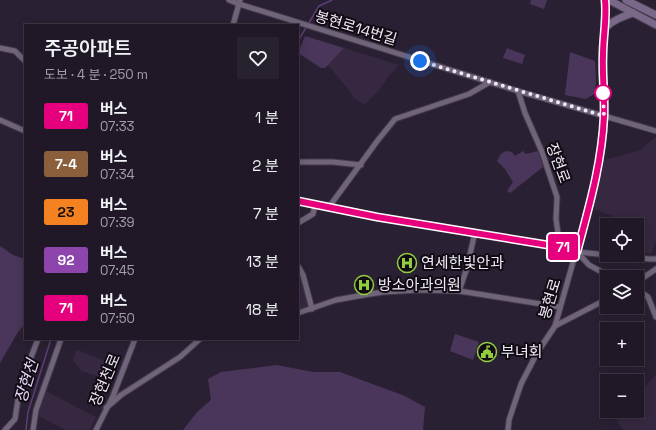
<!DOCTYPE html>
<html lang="ko">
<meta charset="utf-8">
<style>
:root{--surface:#201826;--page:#28212e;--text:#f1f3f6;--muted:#a2a0a7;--line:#3d3743}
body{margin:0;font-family:"Space Grotesk","Noto Sans KR",sans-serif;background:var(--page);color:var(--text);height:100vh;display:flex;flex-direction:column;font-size:15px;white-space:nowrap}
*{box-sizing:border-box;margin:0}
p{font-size:13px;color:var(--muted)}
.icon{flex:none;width:22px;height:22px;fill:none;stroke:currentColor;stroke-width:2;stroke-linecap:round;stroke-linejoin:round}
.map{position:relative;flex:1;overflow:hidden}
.sheet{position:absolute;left:24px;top:24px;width:275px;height:316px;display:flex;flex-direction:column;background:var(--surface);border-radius:0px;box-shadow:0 2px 10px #0003,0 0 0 1px var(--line)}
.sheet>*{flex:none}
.badge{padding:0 8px;border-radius:3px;font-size:14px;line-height:26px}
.fabs{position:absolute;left:600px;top:218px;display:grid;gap:8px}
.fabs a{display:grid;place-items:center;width:44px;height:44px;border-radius:0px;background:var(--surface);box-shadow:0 2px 10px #0003,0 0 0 1px var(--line);font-size:20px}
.you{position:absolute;width:20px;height:20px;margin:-10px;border:3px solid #fff;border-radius:50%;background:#1a73e8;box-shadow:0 0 0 6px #1a73e833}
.map>.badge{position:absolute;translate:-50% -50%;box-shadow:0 0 0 2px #fff}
.round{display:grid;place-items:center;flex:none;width:42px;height:42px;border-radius:0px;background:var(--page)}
.summary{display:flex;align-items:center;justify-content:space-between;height:68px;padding:0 20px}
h1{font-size:19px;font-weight:600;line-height:30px}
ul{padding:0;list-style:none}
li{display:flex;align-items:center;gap:12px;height:48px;padding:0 20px}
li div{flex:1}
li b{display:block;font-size:15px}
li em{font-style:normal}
li .badge{min-width:44px;font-weight:700;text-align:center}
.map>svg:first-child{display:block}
</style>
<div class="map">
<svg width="656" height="430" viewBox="0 0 656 430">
<rect width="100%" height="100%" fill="#2a2033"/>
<g fill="#362840">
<path d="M 344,48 L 399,65 L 389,76 L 378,91 L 364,105 L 353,97 L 348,89 L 328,65 Z"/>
<path d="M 655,137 L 656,137 L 656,241 L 651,254 L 637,253 L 637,225 L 614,225 L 617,218 L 592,208 L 602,172 L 604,160 L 641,150 Z"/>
<path d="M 298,270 L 302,276 L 309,301 L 306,308 L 298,310 Z"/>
<path d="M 76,350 L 117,365 L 111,381 L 82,371 L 73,361 Z"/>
<path d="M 656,374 L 656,430 L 624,430 L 617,422 L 625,411 L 637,411 L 637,397 Z"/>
<path d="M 44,390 L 96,417 L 90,430 L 65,430 L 39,416 L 40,402 Z"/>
</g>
<g fill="#4a365a">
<path d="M 531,0 L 547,0 L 544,9 L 530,4 Z"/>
<path d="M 305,36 L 344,48 L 328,65 L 325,68 L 321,68 L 298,53 Z"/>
<path d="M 507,48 L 525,55 L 522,64 L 503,58 Z"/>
<path d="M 570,52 L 595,61 L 596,82 L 594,94 L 586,99 L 565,95 Z"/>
<path d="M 506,151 L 512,152 L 515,156 L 523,151 L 526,154 L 538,151 L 543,167 L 510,193 L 507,191 L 513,182 L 505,169 L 497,161 L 501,154 Z"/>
<path d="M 0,246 L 13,255 L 25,259 L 25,324 L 18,332 L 0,363 Z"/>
<path d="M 455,334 L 479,342 L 473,360 L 450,351 Z"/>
<path d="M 104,360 L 116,365 L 110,381 L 98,376 Z"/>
<path d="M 277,365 L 313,372 L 340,372 L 405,396 L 425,407 L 423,430 L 183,430 L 197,412 L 211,400 L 208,379 L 221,372 Z"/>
</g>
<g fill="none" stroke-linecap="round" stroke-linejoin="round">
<g stroke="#5d3d76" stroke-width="1.5">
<path d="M 298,41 L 319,6 L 332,0"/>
<path d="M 26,430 L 28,412 L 51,339"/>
</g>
<defs>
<g id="minor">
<path d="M 229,0 L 239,4 L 518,91 L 656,131"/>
<path d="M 233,25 L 240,0"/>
<path d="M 0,48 L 15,51 L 25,61"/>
<path d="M 518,91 L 525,113 L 542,152 L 557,197 L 556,219 L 560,247"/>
<path d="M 0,120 L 25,131"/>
<path d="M 298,162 L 333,162 L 361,165"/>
<path d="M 298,201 L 377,217 L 560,247 L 577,252 L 650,259 L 656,259"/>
<path d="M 329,207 L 378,140 L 395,119 L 469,94 L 490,82"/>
<path d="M 298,223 L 313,214 L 315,205"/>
<path d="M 577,252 L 589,265 L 611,277"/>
<path d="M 298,266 L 303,275 L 312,309"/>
<path d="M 637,282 L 656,269"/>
<path d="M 637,289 L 648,297 L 656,317"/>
<path d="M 459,291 L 467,268 L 475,232"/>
<path d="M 298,313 L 336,300 L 364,295 L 383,292 L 420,290 L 459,291 L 560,307"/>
<path d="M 555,326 L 607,299"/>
<path d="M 106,408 L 121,395 L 180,357 L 200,339"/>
<path d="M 5,430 L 15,419 L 20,386 L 38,339"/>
<path d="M 33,430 L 36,410 L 61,339"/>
<path d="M 96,430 L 113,396 L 135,339"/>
<path d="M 508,430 L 509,420 L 521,384 L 537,353 L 555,326 L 594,188 L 600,151 L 604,116 L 602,54 L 606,11 L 605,0"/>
</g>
<g id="secondary">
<path d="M 609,0 L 656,25"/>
<path d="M 626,0 L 656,15"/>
<path d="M 605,28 C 613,20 622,17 633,13"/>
</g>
</defs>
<use href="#minor" stroke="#433a4a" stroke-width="7"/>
<use href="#secondary" stroke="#433a4a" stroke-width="9"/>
<use href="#minor" stroke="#6f647a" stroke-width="5"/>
<use href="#secondary" stroke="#7a6889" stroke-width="7"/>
</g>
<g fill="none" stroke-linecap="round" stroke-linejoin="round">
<defs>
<path id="line" d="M 298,201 L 377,217 L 560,247 L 577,252 C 589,207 602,163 604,116 C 605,96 602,76 603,55 C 603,37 607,18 605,0"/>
</defs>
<use href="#line" stroke="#fff" stroke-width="9"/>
<use href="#line" stroke="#e6007e" stroke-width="6"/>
<path stroke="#efe8f5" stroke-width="4" stroke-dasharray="0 7.2" d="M 420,61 L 604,116 L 603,93"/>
</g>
<defs>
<symbol id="hospital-ring" viewBox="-11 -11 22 22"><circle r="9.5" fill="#110c14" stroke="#92cd3e" stroke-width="1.5"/><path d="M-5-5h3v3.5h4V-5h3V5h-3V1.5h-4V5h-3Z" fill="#92cd3e"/></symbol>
<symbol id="civic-ring" viewBox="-11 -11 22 22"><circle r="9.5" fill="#110c14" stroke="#92cd3e" stroke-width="1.5"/><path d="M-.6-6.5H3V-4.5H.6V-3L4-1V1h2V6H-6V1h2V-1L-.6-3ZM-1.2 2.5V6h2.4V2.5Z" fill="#92cd3e"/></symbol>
</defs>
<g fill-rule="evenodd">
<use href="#hospital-ring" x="396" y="252" width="22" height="22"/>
<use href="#hospital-ring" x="353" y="274" width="22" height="22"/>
<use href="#civic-ring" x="476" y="341" width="22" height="22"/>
</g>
<circle fill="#fff" stroke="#e6007e" stroke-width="2" cx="603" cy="93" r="8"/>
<g text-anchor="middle" stroke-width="4" stroke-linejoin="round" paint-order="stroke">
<g font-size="15" fill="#efe8f5" stroke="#110c14">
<text transform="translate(356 28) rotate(17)" y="5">봉현로14번길</text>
<text transform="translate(558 163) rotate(70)" y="5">장현로</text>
<text transform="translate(550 299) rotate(-73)" y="5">봉현로</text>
<text transform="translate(105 380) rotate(-67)" y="5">장현천로</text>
</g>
<g font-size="15" fill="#efe8f5" stroke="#110c14" text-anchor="start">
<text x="421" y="268">연세한빛안과</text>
<text x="378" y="290">방소아과의원</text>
<text x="501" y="357">부녀회</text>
</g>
<g font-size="16" font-style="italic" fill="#ebd9fc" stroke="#110c14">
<text transform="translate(26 381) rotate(-73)" y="6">장현천</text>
</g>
</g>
</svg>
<div class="fabs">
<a><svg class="icon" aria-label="locate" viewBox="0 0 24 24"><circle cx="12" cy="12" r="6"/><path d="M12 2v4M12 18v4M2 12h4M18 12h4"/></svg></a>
<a><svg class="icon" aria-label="layers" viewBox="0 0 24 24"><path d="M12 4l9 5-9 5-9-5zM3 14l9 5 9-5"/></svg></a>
<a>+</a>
<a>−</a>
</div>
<div class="you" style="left:420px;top:61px"></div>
<b class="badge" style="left:563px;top:247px;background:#e6007e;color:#fff">71</b>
<section class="sheet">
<div class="summary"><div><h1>주공아파트</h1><p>도보 · 4 분 · 250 m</p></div><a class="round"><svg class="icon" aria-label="heart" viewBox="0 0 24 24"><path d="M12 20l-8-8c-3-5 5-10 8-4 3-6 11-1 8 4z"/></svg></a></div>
<ul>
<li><span class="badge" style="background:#e6007e;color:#fff">71</span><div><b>버스</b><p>07:33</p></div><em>1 분</em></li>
<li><span class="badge" style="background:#8b5e3c;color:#fff">7-4</span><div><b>버스</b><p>07:34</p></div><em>2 분</em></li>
<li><span class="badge" style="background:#f58220;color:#111">23</span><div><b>버스</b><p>07:39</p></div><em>7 분</em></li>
<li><span class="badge" style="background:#8e44ad;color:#fff">92</span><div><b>버스</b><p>07:45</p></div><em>13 분</em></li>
<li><span class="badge" style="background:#e6007e;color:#fff">71</span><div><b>버스</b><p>07:50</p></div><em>18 분</em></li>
</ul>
</section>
</div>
